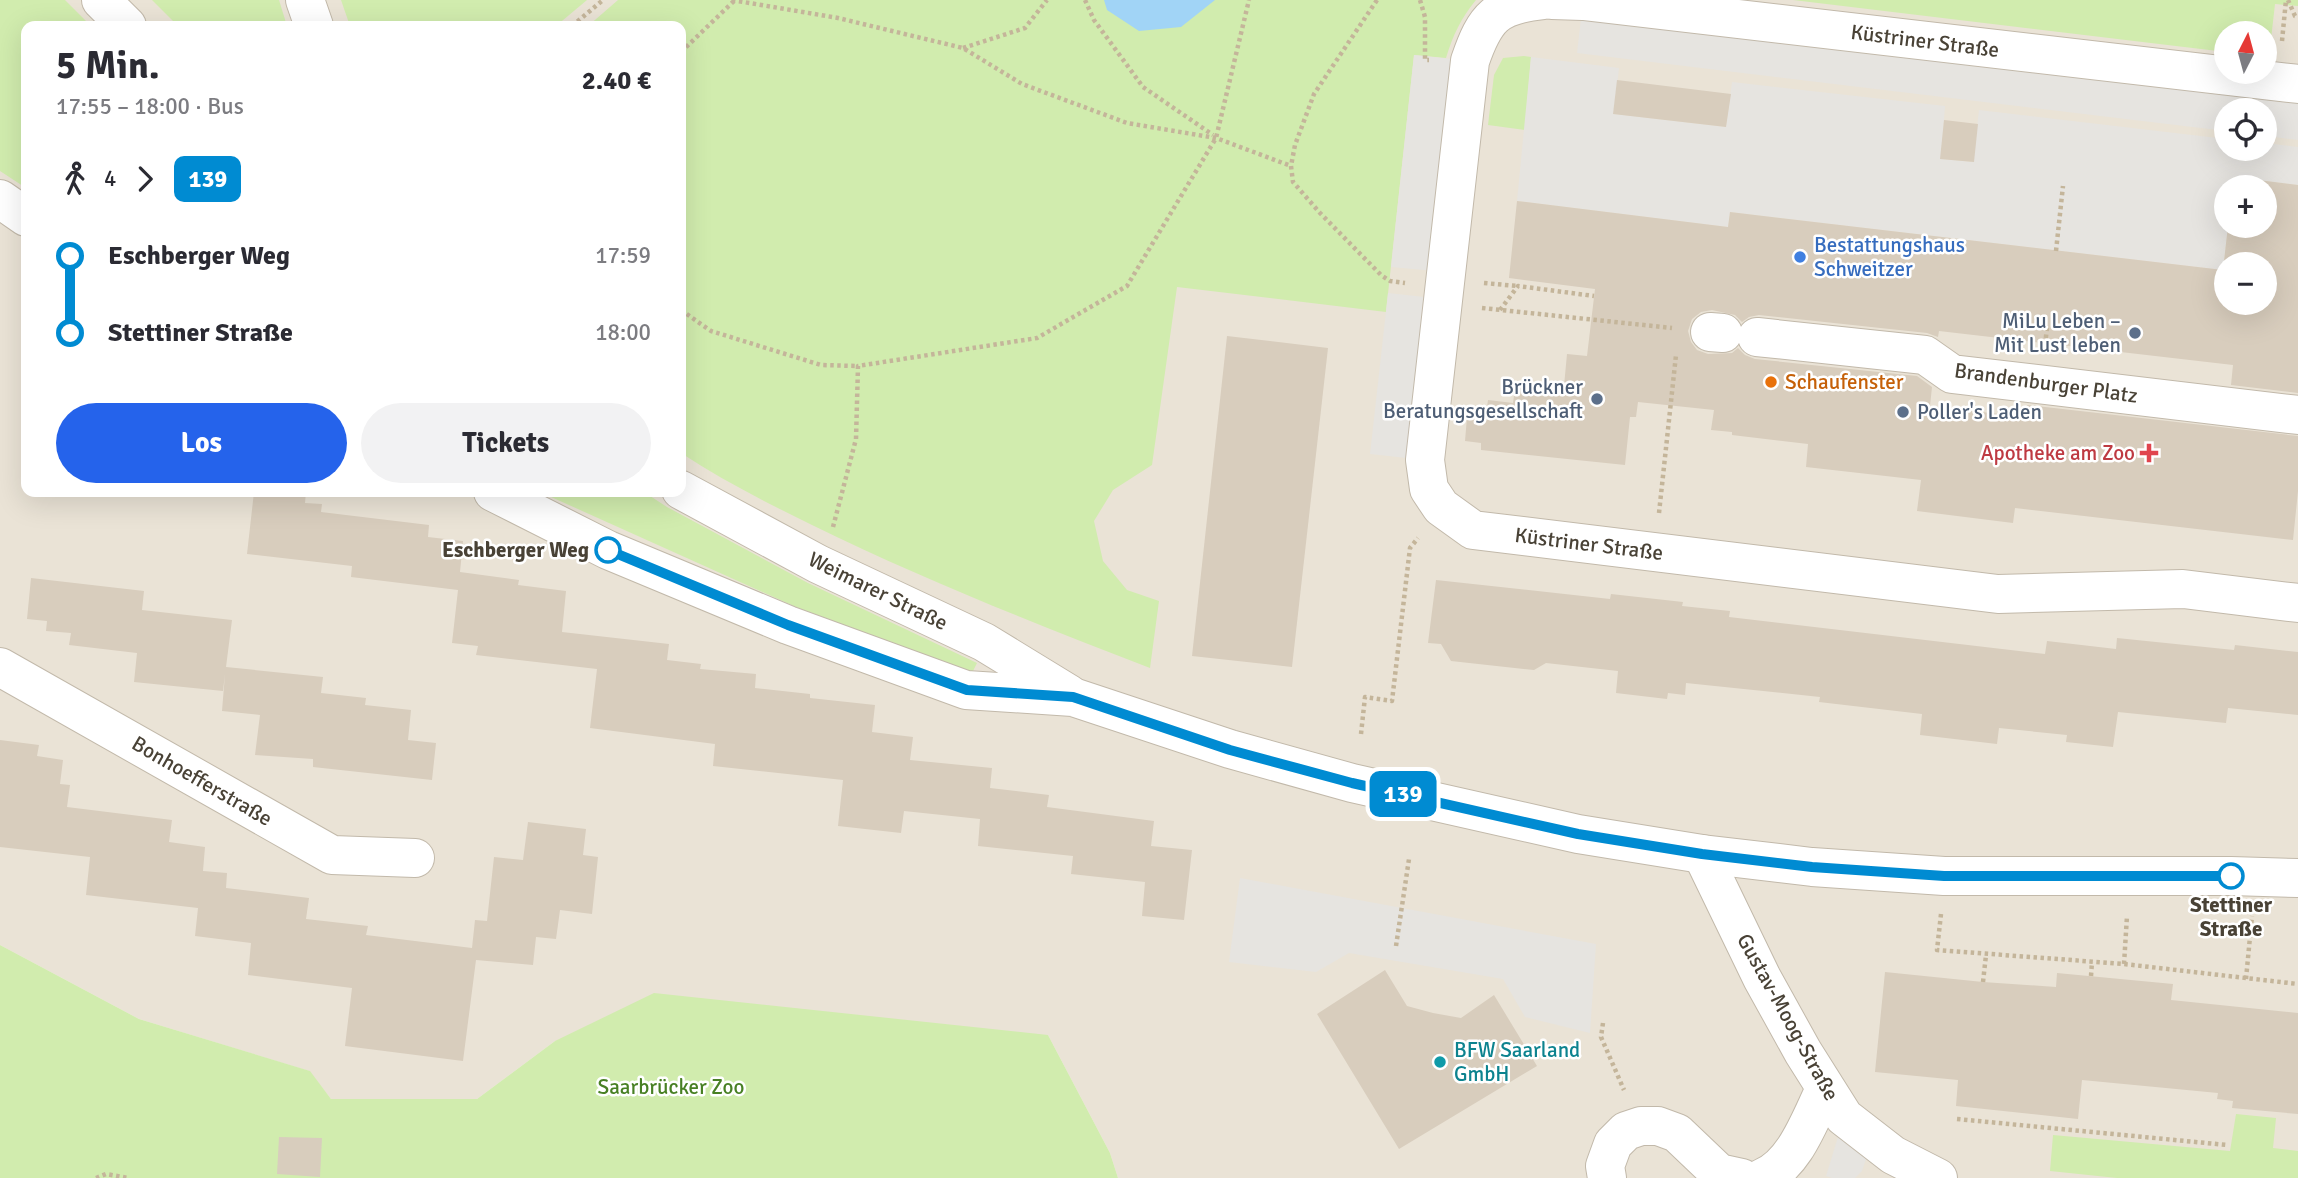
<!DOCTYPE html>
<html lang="de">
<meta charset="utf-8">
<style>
:root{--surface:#fff;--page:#f2f2f3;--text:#2b2b33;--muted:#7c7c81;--accent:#2563eb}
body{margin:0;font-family:Signika,sans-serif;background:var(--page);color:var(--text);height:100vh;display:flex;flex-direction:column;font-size:26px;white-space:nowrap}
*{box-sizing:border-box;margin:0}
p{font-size:23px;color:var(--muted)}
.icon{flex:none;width:38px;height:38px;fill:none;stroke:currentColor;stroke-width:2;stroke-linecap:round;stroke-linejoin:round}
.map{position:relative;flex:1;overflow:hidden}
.drawer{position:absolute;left:21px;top:21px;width:665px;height:476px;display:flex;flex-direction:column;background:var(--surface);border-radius:14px;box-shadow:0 7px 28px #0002}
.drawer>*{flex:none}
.badge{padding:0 14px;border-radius:10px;font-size:24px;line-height:46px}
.needle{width:46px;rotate:6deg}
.tools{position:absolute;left:2214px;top:21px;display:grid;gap:14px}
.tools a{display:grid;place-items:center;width:63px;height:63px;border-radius:50%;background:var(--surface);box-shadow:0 7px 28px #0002;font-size:35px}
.map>.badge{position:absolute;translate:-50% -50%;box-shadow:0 0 0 4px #fff}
.legs{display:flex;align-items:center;gap:10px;height:77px;padding:0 35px;font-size:23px}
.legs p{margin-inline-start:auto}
.summary{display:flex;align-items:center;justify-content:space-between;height:119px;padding:0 35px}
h1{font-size:38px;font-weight:800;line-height:52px}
.primary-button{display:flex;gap:14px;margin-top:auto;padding:14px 35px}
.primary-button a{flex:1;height:80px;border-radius:42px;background:var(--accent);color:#fff;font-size:28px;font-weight:800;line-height:80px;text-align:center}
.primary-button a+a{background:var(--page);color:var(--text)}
ul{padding:0 35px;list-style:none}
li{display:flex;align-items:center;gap:24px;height:77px;font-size:26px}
li i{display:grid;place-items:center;width:10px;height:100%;margin:0 9px;background:currentColor}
li i::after{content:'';width:18px;height:18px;margin:-9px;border:5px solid;border-radius:50%;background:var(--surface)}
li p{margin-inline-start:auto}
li:first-child i{background:linear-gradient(#0000 50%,currentColor 0)}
li:last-child i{background:linear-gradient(currentColor 50%,#0000 0)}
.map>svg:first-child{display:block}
</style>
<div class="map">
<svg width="2298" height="1178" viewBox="0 0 2298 1178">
<rect width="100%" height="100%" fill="#f5f1e8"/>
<path fill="#eae3d6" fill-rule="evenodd" d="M 0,0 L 2298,0 L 2298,1178 L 1118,1178 L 1110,1153 L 1048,1035 L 555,1041 L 477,1099 L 331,1099 L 309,1071 L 139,1019 L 0,945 ZM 26,26 L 681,26 L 681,492 L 26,492 ZM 2226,33 L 2264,33 L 2264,72 L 2226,72 ZM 2226,110 L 2264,110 L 2264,149 L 2226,149 ZM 2226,187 L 2264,187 L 2264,226 L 2226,226 ZM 2226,264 L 2264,264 L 2264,303 L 2226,303 Z"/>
<g fill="#d1ecae">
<path d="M 0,0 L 65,0 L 91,26 L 26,26 L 26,188 L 0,171 Z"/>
<path d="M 152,0 L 279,0 L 287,26 L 178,26 Z"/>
<path d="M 341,0 L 587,0 L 556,26 L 350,26 Z"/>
<path d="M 618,0 L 1476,0 C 1461,18 1453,35 1446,58 L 1414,55 L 1386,312 L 1177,287 L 1152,465 L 1113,490 L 1094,521 L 1103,561 L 1127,590 L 1159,601 L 1150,668 C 1036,624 922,579 812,525 C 767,503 722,480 681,453 L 681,26 L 588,26 Z"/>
<path d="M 1793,0 L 2298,0 L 2298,6 L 2275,4 L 2269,57 L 2265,56 L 2264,33 L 2226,33 L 2226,52 Z"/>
<path d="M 1524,56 L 1531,57 L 1525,130 L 1488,125 L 1494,75 L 1503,58 Z"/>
<path d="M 540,492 L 644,492 L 667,507 L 808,583 L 977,663 L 972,673 L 796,607 Z"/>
<path d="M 0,945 L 139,1019 L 310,1071 L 331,1099 L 477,1099 L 555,1041 L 654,993 L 1048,1035 L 1110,1153 L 1118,1178 L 0,1178 Z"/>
<path d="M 2236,1114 L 2276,1118 L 2273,1148 L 2298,1151 L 2298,1178 L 2117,1178 L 2050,1171 L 2053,1135 L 2230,1151 Z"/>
</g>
<g fill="#e6e4e0">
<path d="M 1583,1 L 2298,84 L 2298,140 L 2265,136 L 2264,110 L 2226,110 L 2226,131 L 1577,53 Z"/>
<path d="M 1414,55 L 1470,61 L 1446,272 L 1391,267 Z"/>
<path d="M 1531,57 L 1619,68 L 1614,114 L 1726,127 L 1732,82 L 1945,106 L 1941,159 L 1973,162 L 1979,110 L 2226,139 L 2226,149 L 2264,149 L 2265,143 L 2298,147 L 2298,185 L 2234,177 L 2233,187 L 2226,187 L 2226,226 L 2228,226 L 2223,270 L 1730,212 L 1728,227 L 1517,201 Z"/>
<path d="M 1388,293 L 1443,299 L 1425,460 L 1370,454 Z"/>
<path d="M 1240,878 L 1596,944 L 1590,1033 L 1525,1017 L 1503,979 L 1349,953 L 1316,972 L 1229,962 Z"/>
<path d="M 1844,1117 L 1872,1141 L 1862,1171 L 1855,1178 L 1832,1178 L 1826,1176 Z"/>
</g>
<path fill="#a1d4f6" d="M 1104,0 L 1215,0 L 1181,27 L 1139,31 L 1107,10 Z"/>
<g fill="#d8cdbd" fill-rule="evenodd">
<path d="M 1617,80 L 1731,94 L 1726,127 L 1613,114 Z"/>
<path d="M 1944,120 L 1978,124 L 1974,162 L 1940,159 Z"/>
<path d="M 2234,177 L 2298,185 L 2298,393 L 2231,385 L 2233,365 L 1939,331 L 1938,337 L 1927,333 L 1759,315 L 1749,317 L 1742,322 L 1735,315 L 1712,310 L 1701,312 L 1692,319 L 1688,331 L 1691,342 L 1697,350 L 1708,354 L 1732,353 L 1738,348 L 1745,355 L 1755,359 L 1917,376 L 1932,387 L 1930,406 L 2025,417 L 2027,405 L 2298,436 L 2298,491 L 2293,540 L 2015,508 L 2013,523 L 1917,511 L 1921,480 L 1806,467 L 1808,444 L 1732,435 L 1732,432 L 1711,430 L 1714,410 L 1638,402 L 1636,417 L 1630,417 L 1625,465 L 1481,450 L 1481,443 L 1465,441 L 1468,405 L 1487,407 L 1488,400 L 1513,403 L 1516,381 L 1564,386 L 1567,354 L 1587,356 L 1595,289 L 1509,278 L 1517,201 L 1728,227 L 1730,212 L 2223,270 L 2228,226 L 2264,226 L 2264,187 L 2233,187 ZM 2226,264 L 2264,264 L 2264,303 L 2226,303 Z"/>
<path d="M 1227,336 L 1328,348 L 1292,667 L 1192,656 Z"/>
<path d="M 254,492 L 306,492 L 305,503 L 322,504 L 321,512 L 429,525 L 428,537 L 463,541 L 460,572 L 519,580 L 518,585 L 566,591 L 562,632 L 669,644 L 667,660 L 701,664 L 700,669 L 756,674 L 755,688 L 810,694 L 810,698 L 875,705 L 872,732 L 913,737 L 910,760 L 992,768 L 990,788 L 1049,795 L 1047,807 L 1154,821 L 1151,846 L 1192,850 L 1184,920 L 1142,916 L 1145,882 L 1071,874 L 1073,856 L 978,846 L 980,819 L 904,811 L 901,833 L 838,826 L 843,780 L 713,766 L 715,744 L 590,728 L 597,669 L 476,655 L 478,646 L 452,643 L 458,590 L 351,577 L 352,566 L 247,554 Z"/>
<path d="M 31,578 L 144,591 L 142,610 L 232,620 L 226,667 L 323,677 L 321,693 L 366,698 L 365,705 L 411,710 L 408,740 L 436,743 L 432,780 L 313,767 L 313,759 L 255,755 L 260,715 L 222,711 L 225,674 L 223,691 L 134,682 L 137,653 L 69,645 L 71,633 L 46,631 L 47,621 L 27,619 Z"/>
<path d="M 1436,580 L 1610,599 L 1611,594 L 1683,602 L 1682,606 L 1730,611 L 1729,617 L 2045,654 L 2047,641 L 2116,649 L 2117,638 L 2234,650 L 2235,645 L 2298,652 L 2298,715 L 2228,708 L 2226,723 L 2118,712 L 2113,747 L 2066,742 L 2067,735 L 1999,728 L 1997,744 L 1920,735 L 1922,714 L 1819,702 L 1820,697 L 1686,683 L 1685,695 L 1668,693 L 1667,699 L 1616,693 L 1618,671 L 1546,663 L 1534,670 L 1451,661 L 1441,644 L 1428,643 Z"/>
<path d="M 0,740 L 39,745 L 37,756 L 63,760 L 60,784 L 70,785 L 67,807 L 172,820 L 169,842 L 205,847 L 203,871 L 227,873 L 226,888 L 309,898 L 306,919 L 368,926 L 366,935 L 472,948 L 475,920 L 487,921 L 494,857 L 523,860 L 528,822 L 586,829 L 583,855 L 598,857 L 592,914 L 560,910 L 556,939 L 536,937 L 533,965 L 476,960 L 463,1061 L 345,1046 L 352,988 L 248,975 L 251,943 L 195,936 L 198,908 L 86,895 L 90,857 L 0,847 Z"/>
<path d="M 1385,970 L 1407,1006 L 1433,1013 L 1461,1018 L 1494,995 L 1537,1066 L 1399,1149 L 1317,1014 Z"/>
<path d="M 1885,972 L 1983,982 L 2056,987 L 2057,973 L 2173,984 L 2171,1000 L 2298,1013 L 2298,1114 L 2232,1108 L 2233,1101 L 2217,1099 L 2218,1093 L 2082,1080 L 2078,1119 L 1956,1106 L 1958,1080 L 1875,1072 Z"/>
<path d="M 279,1137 L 322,1138 L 320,1177 L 277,1174 Z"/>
</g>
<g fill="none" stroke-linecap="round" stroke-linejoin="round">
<defs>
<g id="minor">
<path d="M 101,0 L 127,26"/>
<path d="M 305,0 L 314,26"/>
<path d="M 1543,0 C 1496,5 1485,17 1470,61 L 1425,460 L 1429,489 L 1441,507 L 1473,530 L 1998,594 L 2183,589 L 2298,603"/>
<path d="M 1552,0 L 1583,1 L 2298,84"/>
<path d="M 0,199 L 26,217"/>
<path d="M 1710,332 L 1723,333"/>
<path d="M 1757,337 L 1925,355 L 1952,374 L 2298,415"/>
<path d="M 681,490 L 818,564 L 984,642 L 1069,694"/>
<path d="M 493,492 L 608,550 L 788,625 L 966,690 L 1073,697 L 1230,749 L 1352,783 L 1578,834 L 1702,854 L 1812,867 L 1944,876 L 2231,876 L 2298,878"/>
<path d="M 0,667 L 332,855 L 415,858"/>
<path d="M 1702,854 L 1762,978 L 1803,1052 L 1844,1117 L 1893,1155 L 1938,1178"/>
<path d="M 1607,1178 L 1605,1166 L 1613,1144 L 1626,1131 L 1641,1126 L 1658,1126 L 1677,1133 L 1719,1173 L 1742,1178"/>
<path d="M 1762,1178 C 1795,1165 1810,1119 1825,1089"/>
</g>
</defs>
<use href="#minor" stroke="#c2b9aa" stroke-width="40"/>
<g stroke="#c4b59a" stroke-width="4.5" stroke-dasharray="3.5 3.5" stroke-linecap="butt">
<path d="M 732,0 L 838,18 L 963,48 L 1022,84 L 1127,123 L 1216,138 L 1291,166"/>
<path d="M 1085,0 L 1094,20 L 1143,87 L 1213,135"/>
<path d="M 1377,0 L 1314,94 L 1295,145 L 1291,166 L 1293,182 L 1320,213 L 1381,275 L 1390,281 L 1405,283"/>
<path d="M 1420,0 L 1425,17 L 1425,60 L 1429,60"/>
<path d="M 2288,0 L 2295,16 L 2298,17"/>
<path d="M 572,26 L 603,0"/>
<path d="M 2282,41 L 2286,0"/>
<path d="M 963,48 L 1025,28 L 1047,0"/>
<path d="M 681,52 L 735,0"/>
<path d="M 2056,251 L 2063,186"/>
<path d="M 1484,283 L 1517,286"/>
<path d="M 1482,308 L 1672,328"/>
<path d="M 681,310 L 711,331 L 821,365 L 858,366"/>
<path d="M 1500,310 L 1518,286 L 1594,296"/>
<path d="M 2045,345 L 2047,328"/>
<path d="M 1659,513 L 1676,355"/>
<path d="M 833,527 L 856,439 L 858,366 L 1037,338 L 1127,286 L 1216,138 L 1249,0"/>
<path d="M 1361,734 L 1365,697 L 1392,701 L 1410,548 L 1418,538"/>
<path d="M 1941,914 L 1937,950 L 2124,964 L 2298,984"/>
<path d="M 1396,946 L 1409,859"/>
<path d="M 2124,964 L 2127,916"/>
<path d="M 2091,976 L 2092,962"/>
<path d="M 2246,979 L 2252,916"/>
<path d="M 1983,982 L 1986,955"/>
<path d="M 1603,1023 L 1601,1037 L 1624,1090"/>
<path d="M 1957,1119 L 2227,1145"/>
<path d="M 96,1178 L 106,1174 L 128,1178"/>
</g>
<use href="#minor" stroke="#fff" stroke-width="38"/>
</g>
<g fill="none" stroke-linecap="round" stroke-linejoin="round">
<defs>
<path id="line-1" d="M 608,550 L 788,625 L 967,690 L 1073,697 L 1230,750 L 1352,783 L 1578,834 L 1702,854 L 1812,867 L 1944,876 L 2231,876"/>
</defs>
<use href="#line-1" stroke="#fff" stroke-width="16"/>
<use href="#line-1" stroke="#008bd2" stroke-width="10"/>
</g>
<circle fill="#3f7fe0" stroke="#fff" stroke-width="2.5" cx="1800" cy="257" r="7"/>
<g fill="#5c6f8a" stroke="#fff" stroke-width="2.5">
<circle cx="2135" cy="333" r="7"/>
<circle cx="1597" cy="399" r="7"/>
<circle cx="1903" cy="412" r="7"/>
</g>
<circle fill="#e8710a" stroke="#fff" stroke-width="2.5" cx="1771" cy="382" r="7"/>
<path fill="#e0444e" stroke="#fff" stroke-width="2.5" d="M2145.5 442.5h7v7h7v7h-7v7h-7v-7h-7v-7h7z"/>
<g fill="#fff" stroke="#008bd2" stroke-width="3.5">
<circle cx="608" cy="550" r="12"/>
<circle cx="2231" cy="876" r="12"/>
</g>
<circle fill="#0f9aa8" stroke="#fff" stroke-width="2.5" cx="1440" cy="1062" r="7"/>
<g text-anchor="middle" stroke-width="5" stroke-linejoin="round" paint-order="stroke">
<g font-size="21" fill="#494236" stroke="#fff">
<text transform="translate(1925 41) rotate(7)" y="7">Küstriner Straße</text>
<text transform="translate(2046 383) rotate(8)" y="7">Brandenburger Platz</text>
<text transform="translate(1589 544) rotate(7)" y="7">Küstriner Straße</text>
<text transform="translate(878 591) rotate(26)" y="7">Weimarer Straße</text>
<text transform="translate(202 781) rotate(30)" y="7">Bonhoefferstraße</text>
<text transform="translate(1788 1017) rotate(61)" y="7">Gustav-Moog-Straße</text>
</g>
<g font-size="21" fill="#366cbe" stroke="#fff" text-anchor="start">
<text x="1814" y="252">Bestattungshaus<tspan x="1814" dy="24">Schweitzer</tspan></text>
</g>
<g font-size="21" fill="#4e5e75" stroke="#fff" text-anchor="end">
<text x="2121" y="328">MiLu Leben –<tspan x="2121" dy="24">Mit Lust leben</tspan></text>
<text x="1583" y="394">Brückner<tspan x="1583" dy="24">Beratungsgesellschaft</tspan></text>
<text x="1917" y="419" text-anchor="start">Poller's Laden</text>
</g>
<g font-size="21" fill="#c56008" stroke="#fff" text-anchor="start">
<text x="1785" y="389">Schaufenster</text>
</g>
<g font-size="21" fill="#be3a42" stroke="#fff" text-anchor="end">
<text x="2135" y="460">Apotheke am Zoo</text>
</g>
<g font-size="21" font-weight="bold" fill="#494236" stroke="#fff" text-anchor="end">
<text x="589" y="557">Eschberger Weg</text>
<text x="2231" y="912" text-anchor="middle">Stettiner<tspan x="2231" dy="24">Straße</tspan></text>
</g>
<g font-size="21" fill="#0d838f" stroke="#fff" text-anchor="start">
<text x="1454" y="1057">BFW Saarland<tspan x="1454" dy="24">GmbH</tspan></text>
</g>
<g font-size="21" fill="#488024" stroke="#fff">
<text x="671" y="1094">Saarbrücker Zoo</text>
</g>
</g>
</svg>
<div class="tools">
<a><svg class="needle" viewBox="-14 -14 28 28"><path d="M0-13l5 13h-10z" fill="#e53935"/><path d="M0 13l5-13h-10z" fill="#7c7c81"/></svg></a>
<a><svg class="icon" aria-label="locate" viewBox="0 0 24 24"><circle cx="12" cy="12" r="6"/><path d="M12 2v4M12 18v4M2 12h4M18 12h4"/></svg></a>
<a>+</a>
<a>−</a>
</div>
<b class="badge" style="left:1403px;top:794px;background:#008bd2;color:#fff">139</b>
<section class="drawer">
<div class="summary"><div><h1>5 Min.</h1><p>17:55 – 18:00 · Bus</p></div><b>2.40 €</b></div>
<div class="legs"><svg class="icon" aria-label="walk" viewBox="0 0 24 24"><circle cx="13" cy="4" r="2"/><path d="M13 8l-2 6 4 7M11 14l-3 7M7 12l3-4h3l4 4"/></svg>4<svg class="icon" aria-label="forward" viewBox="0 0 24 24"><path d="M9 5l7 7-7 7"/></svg><b class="badge" style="background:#008bd2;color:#fff">139</b></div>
<ul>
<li><i style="color:#008bd2"></i><b>Eschberger Weg</b><p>17:59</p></li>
<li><i style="color:#008bd2"></i><b>Stettiner Straße</b><p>18:00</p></li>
</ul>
<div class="primary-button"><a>Los</a><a>Tickets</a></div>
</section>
</div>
